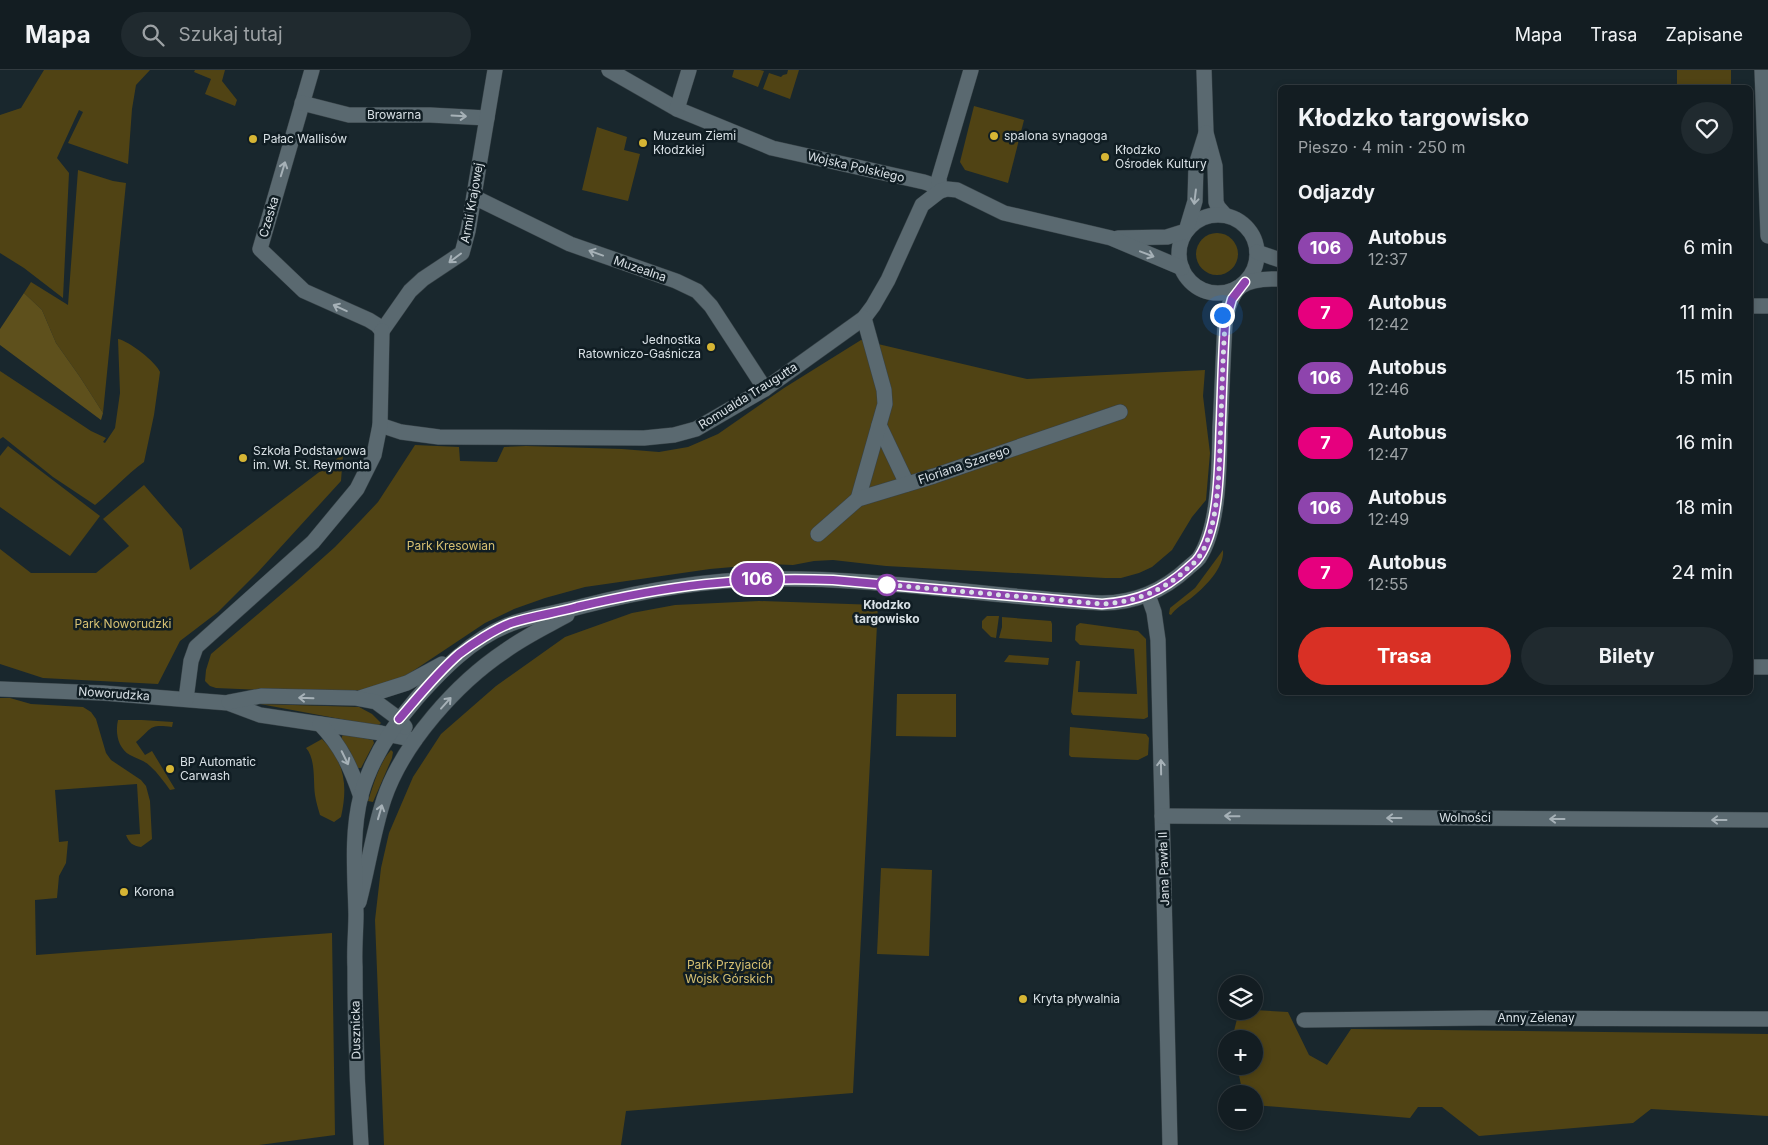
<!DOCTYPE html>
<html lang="pl">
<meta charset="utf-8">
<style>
:root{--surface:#131d22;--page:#202a2f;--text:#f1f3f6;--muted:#9da2a5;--line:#323b40;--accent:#d93025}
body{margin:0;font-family:Inter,sans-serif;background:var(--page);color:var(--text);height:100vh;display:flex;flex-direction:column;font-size:19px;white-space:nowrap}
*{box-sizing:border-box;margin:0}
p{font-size:16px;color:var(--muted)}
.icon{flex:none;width:28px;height:28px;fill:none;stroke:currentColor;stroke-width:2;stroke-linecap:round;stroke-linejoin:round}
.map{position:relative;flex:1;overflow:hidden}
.details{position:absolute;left:1278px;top:15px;width:475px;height:610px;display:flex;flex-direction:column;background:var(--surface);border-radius:8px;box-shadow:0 2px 8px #0003,0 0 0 1px var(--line)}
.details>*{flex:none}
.badge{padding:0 10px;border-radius:16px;font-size:18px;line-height:32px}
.buttons{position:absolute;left:1218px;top:905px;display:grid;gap:10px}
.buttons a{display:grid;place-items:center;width:45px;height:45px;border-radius:50%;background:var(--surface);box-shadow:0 2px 8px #0003,0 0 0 1px var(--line);font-size:25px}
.you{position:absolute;width:25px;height:25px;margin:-12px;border:4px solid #fff;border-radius:50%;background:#1a73e8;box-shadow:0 0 0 8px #1a73e833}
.map>.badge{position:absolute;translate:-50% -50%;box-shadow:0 0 0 2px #fff}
h2{padding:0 20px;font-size:19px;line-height:45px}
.round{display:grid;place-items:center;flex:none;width:52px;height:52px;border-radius:26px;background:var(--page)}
.summary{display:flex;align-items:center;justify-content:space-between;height:85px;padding:0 20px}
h1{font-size:24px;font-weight:700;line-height:38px}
.cta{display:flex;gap:10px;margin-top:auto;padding:10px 20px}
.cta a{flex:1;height:58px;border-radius:30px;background:var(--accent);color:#fff;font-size:20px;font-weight:700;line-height:58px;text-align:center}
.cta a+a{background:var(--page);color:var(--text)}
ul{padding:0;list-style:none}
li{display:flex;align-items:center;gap:15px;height:65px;padding:0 20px}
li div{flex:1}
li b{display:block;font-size:19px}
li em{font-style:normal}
li .badge{min-width:55px;font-weight:700;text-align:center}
header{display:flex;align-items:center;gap:30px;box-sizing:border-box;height:70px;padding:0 25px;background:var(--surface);border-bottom:1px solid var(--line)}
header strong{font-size:24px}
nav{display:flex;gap:28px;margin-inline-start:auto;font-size:18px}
.search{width:350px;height:45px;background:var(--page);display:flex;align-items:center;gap:12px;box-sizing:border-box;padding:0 18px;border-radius:28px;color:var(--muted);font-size:19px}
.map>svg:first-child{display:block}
</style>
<header>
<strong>Mapa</strong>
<div class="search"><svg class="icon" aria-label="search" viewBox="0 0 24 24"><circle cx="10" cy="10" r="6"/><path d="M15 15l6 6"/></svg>Szukaj tutaj</div>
<nav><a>Mapa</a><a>Trasa</a><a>Zapisane</a></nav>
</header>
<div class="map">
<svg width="1768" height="1075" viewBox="0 0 1768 1075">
<rect width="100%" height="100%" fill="#19272d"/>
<g fill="#504314">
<path d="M 44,0 L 150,0 L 136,15 L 132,39 L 128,94 L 68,73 L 83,42 L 79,40 L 57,88 L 69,103 L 63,228 L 24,198 L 0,183 L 0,45 L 21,38 Z"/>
<path d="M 195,0 L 225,0 L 222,11 L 237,30 L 235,36 L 205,24 L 211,9 L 194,2 Z"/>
<path d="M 734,0 L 760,0 L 764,1 L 758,17 L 732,7 Z"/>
<path d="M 788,0 L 799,0 L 790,29 L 763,19 L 769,3 L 781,7 L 783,5 L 787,4 Z"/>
<rect x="1677" y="0" width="54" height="17"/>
<path d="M 974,36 L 1024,50 L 1008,113 L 965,100 L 960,92 Z"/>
<path d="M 597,57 L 627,67 L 624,80 L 640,84 L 628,131 L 582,120 Z"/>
<path d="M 78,100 L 113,111 L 126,113 L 103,343 L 80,307 L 56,273 L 42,240 L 24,223 L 31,212 L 68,235 Z"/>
<circle cx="1217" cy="184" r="21"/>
<path d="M 118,269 C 129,271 156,292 160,302 L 154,345 L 144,392 C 126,405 112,421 95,435 L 53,407 L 3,367 L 0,369 L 0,301 L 91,361 L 106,368 L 103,372 L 105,373 L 115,358 L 120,323 Z"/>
<path d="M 861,270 L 1027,309 L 1205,300 L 1203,326 L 1210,383 L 1206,430 L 1192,447 L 1172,480 L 1152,497 L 1139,503 L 1121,508 L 1105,508 L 886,496 L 833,490 L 814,491 L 793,495 L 768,494 L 710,499 L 585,517 L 545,528 L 514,539 L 485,553 L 404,607 L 374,618 L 354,621 L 286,621 L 216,618 L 210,616 L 205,611 L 206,600 L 211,584 L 298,510 L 335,477 L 362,449 L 378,432 L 415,375 L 459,377 L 460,391 L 497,392 L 504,377 L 526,376 L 622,379 L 659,382 L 688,377 L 718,364 L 784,318 Z"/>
<path d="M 8,376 L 100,446 L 70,486 L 0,437 L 0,386 Z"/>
<path d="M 343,384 L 341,411 L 258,502 L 218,542 L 180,571 L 158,614 L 43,608 L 0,594 L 0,479 L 31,503 L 96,503 L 129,476 L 103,449 L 144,415 L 182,459 L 190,500 Z"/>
<path d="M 1223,480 C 1225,498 1203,519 1190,529 C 1183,534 1176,538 1171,545 L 1169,544 L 1170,538 L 1195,518 Z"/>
<path d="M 759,531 L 878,535 L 853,1023 L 626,1041 L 621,1075 L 384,1075 L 375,850 L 381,798 L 389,763 L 413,707 L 441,664 L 496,616 L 565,567 L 632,543 L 675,535 Z"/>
<path d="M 987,546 L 999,546 L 996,568 L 991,567 L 982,558 L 982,551 Z"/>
<path d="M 1002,547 L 1051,551 L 1052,554 L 1052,572 L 999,568 L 1002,557 Z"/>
<path d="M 1080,553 L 1138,561 L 1146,569 L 1148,647 L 1144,649 L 1073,645 L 1071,642 L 1076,591 L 1080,591 L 1078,622 L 1137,624 L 1134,579 L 1080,575 L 1075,570 L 1076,556 Z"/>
<path d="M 1009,585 L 1049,588 L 1048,595 L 1004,592 Z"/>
<path d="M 897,624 L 956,624 L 956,667 L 896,666 Z"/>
<path d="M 0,628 L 10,628 L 31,634 L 83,637 L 91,642 L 96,649 L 106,683 L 111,690 L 141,710 L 146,716 L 150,731 L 152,769 L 141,777 C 133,776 129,773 126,765 L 140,764 L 137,714 L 55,720 L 59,772 L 68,771 L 66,793 L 59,806 L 57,828 L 35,830 L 36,885 L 332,863 L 335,1065 L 259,1075 L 0,1075 Z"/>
<path d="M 260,634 L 359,637 L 372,644 L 381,653 L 378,656 Z"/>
<path d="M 118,650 L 142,650 L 173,652 L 172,657 C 148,654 153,658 136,672 L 145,685 L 152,681 L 175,719 L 170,720 C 164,712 158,703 150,696 C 144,690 137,689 130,685 C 118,678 115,663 118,650 Z"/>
<path d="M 1070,657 L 1146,664 L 1149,668 L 1148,685 L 1138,690 L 1071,687 L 1069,685 Z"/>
<path d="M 343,664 L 373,670 L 374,673 L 361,698 L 356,698 L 350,681 L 341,669 Z"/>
<path d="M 322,669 C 345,692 348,716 341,747 L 334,752 L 320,745 C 318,738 316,732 315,725 C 313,711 316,689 306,678 Z"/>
<path d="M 391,680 L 393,682 L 392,688 L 373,732 L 368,731 C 374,714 379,693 391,680 Z"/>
<path d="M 881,798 L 932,800 L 929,886 L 877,884 Z"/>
<path d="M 1254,940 L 1288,942 L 1309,985 L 1327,995 L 1351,959 L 1768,964 L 1768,1046 L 1651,1039 L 1633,1053 L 1479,1066 L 1442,1037 L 1418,1037 L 1410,1048 L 1254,1035 L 1254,1024 L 1243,1024 L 1237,996 L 1254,996 L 1254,969 L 1232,969 L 1239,941 Z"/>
</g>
<path fill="#5e501c" d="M 24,223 L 42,240 L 56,273 L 80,307 L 103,343 L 101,350 L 0,275 L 0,259 Z"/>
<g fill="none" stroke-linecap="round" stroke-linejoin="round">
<defs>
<g id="minor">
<path d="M 312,0 L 260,179 L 304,221 L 369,250 L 377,255 L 382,261"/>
<path d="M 609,0 L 677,39 L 772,78 L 924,112 L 930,114 L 940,121"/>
<path d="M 1204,0 L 1206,63 L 1215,96 L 1216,132 L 1218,137 L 1225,145"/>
<path d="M 1762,0 L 1768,166"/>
<path d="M 302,33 L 349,45 L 430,45 L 487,48"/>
<path d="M 677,39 L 689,0"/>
<path d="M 940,121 L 939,108 L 942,98 L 971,0"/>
<path d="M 474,127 L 570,174 L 676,211 L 697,221 L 711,236 L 765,319"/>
<circle cx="1218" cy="184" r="39"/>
<path d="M 1118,168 L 1167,167 L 1186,161 L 1195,131 L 1196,95 L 1206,63"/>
<path d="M 1257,182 L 1280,190"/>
<path d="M 1750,236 L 1768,236"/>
<path d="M 382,261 L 410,221 L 423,209 L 462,183 L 468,161 L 495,0"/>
<path d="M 380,355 L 401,362 L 439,367 L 644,368 L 674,365 L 696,359 L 765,319 L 864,248 L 873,236 L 888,210 L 922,135 L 940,121 L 947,119 L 957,120 L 1004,143 L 1111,168 L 1182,198"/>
<path d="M 879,355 L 907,414"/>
<path d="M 858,429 L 885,334 L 884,320 L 864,248"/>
<path d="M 818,464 L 858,429 L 934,406 L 1120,342"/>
<path d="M 1148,525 L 1154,542 L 1158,570 L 1170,1075"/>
<path d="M 1750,597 L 1768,597"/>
<path d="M 0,619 L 103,623 L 228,633 L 260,645 L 381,663 L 415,670"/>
<path d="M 360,628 L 407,613 L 442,594"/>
<path d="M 186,629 L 191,591 L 196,577 L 313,472 L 357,419 L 374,385 L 380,355 L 382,261"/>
<path d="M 229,632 L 261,626 L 355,628 L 376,632 L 399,649 L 405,657"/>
<path d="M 320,654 C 342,677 351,698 361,727"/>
<path d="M 1162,746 L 1768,750"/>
<path d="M 359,832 C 368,798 373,762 384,729 C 403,673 457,613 505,581 C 524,567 547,556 567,545"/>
<path d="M 1304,950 L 1481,948 L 1768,949"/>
<path d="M 361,1075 C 357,1016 355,956 355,897 C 354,879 356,861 356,844 C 355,804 351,764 361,725 C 371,689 392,657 417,628 C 443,599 471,570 508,555 C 529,546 561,542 583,536 C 642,521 703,510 765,509 C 877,507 990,527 1102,533 C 1136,533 1163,521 1188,498 C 1192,494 1196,492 1199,488 C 1220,456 1219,394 1220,357 C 1222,322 1223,288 1225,254 C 1231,215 1243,208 1280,209"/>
</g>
</defs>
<use href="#minor" stroke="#374247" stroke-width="16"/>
<use href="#minor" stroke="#5a6970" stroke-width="15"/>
</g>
<defs><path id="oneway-shaft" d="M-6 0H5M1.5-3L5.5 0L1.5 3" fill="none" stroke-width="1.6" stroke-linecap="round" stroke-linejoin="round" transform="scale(1.25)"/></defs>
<g stroke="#a6b1b7">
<use href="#oneway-shaft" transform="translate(459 46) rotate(3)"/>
<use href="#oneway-shaft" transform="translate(283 99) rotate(-73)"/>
<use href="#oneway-shaft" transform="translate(1195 127) rotate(97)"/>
<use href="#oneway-shaft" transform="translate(596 183) rotate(-160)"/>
<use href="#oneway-shaft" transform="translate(1147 184) rotate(21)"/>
<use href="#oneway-shaft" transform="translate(455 188) rotate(143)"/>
<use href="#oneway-shaft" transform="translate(340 238) rotate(-155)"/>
<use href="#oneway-shaft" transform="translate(306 628) rotate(-178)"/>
<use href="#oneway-shaft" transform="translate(446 633) rotate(-48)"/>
<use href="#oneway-shaft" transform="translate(345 688) rotate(64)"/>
<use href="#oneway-shaft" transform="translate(1161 697) rotate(-91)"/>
<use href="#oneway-shaft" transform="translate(380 742) rotate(-74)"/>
<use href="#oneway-shaft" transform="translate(1232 746) rotate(-179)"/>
<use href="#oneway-shaft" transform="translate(1394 748) rotate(-180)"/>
<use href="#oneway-shaft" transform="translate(1557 749) rotate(-180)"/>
<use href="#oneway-shaft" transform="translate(1719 750) rotate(-180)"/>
</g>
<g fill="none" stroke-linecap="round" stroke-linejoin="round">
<defs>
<path id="line" d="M 399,649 C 418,627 437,603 459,584 C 472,574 495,559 511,553 C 532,546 556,543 577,537 C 666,516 742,506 833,510 L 1102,534 C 1136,532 1163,521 1188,498 C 1192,494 1196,492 1199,487 C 1221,455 1219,388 1221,349 C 1222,317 1223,285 1225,254 L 1232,229 L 1245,212"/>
</defs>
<use href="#line" stroke="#fff" stroke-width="11"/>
<use href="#line" stroke="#8e44ad" stroke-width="8"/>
<path stroke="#d9e1e6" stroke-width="5" stroke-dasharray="0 9" d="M 887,515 L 880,514 L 1102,534 C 1136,532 1163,521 1188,498 C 1192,494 1196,492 1199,487 C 1221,455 1219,388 1221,349 C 1222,317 1223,285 1225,254 L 1222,245"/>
</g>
<g fill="#d6b534" stroke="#101d23" stroke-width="2">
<circle cx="994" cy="66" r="5"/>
<circle cx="253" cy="69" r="5"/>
<circle cx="643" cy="73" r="5"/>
<circle cx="1105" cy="87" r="5"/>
<circle cx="711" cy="277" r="5"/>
<circle cx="243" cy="388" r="5"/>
<circle cx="170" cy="699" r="5"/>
<circle cx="124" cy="822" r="5"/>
<circle cx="1023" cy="929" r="5"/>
</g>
<circle fill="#fff" stroke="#8e44ad" stroke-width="2.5" cx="887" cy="515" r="10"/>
<g text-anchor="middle" stroke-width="5" stroke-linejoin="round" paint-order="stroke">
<g font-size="12" fill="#d9e1e6" stroke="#101d23">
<text x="394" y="49">Browarna</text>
<text transform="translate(856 97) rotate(13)" y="4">Wojska Polskiego</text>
<text transform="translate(472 133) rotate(-80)" y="4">Armii Krajowej</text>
<text transform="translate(269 147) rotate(-74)" y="4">Czeska</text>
<text transform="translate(640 199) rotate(19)" y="4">Muzealna</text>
<text transform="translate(748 326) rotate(-32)" y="4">Romualda Traugutta</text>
<text transform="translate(964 395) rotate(-19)" y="4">Floriana Szarego</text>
<text transform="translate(114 624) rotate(4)" y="4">Noworudzka</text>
<text x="1465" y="752">Wolności</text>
<text transform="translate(1164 799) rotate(-92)" y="4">Jana Pawła II</text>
<text x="1536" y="952">Anny Zelenay</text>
<text transform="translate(356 960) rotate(-91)" y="4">Dusznicka</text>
</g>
<g font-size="12" fill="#d9e1e6" stroke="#101d23" text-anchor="start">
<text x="653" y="70">Muzeum Ziemi<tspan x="653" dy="14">Kłodzkiej</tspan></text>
<text x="1004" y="70">spalona synagoga</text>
<text x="263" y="73">Pałac Wallisów</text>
<text x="1115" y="84">Kłodzko<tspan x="1115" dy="14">Ośrodek Kultury</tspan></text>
<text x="701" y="274" text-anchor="end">Jednostka<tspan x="701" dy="14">Ratowniczo-Gaśnicza</tspan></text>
<text x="253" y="385">Szkoła Podstawowa<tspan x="253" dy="14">im. Wł. St. Reymonta</tspan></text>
<text x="180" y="696">BP Automatic<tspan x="180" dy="14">Carwash</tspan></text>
<text x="134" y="826">Korona</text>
<text x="1033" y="933">Kryta pływalnia</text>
</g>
<g font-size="12" fill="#d6c072" stroke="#101d23">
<text x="451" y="480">Park Kresowian</text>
<text x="123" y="558">Park Noworudzki</text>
<text x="729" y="899">Park Przyjaciół<tspan x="729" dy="14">Wojsk Górskich</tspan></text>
</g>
<g font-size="12" font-weight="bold" fill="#d9e1e6" stroke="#101d23">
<text x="887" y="539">Kłodzko<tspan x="887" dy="14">targowisko</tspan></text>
</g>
</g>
</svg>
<div class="buttons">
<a><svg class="icon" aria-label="layers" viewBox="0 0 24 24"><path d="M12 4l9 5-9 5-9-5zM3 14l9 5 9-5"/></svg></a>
<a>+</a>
<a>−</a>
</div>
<div class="you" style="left:1222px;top:245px"></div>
<b class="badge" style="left:757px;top:509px;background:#8e44ad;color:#fff">106</b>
<section class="details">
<div class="summary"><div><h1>Kłodzko targowisko</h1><p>Pieszo · 4 min · 250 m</p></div><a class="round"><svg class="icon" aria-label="heart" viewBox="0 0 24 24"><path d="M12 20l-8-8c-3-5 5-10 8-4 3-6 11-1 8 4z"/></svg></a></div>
<h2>Odjazdy</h2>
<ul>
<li><span class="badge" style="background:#8e44ad;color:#fff">106</span><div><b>Autobus</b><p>12:37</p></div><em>6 min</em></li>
<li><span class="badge" style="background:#e6007e;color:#fff">7</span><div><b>Autobus</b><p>12:42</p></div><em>11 min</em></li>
<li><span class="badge" style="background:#8e44ad;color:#fff">106</span><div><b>Autobus</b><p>12:46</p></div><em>15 min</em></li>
<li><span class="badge" style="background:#e6007e;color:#fff">7</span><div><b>Autobus</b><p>12:47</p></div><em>16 min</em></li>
<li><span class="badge" style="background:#8e44ad;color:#fff">106</span><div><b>Autobus</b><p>12:49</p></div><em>18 min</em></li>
<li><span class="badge" style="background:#e6007e;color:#fff">7</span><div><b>Autobus</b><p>12:55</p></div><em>24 min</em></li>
</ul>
<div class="cta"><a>Trasa</a><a>Bilety</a></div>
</section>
</div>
